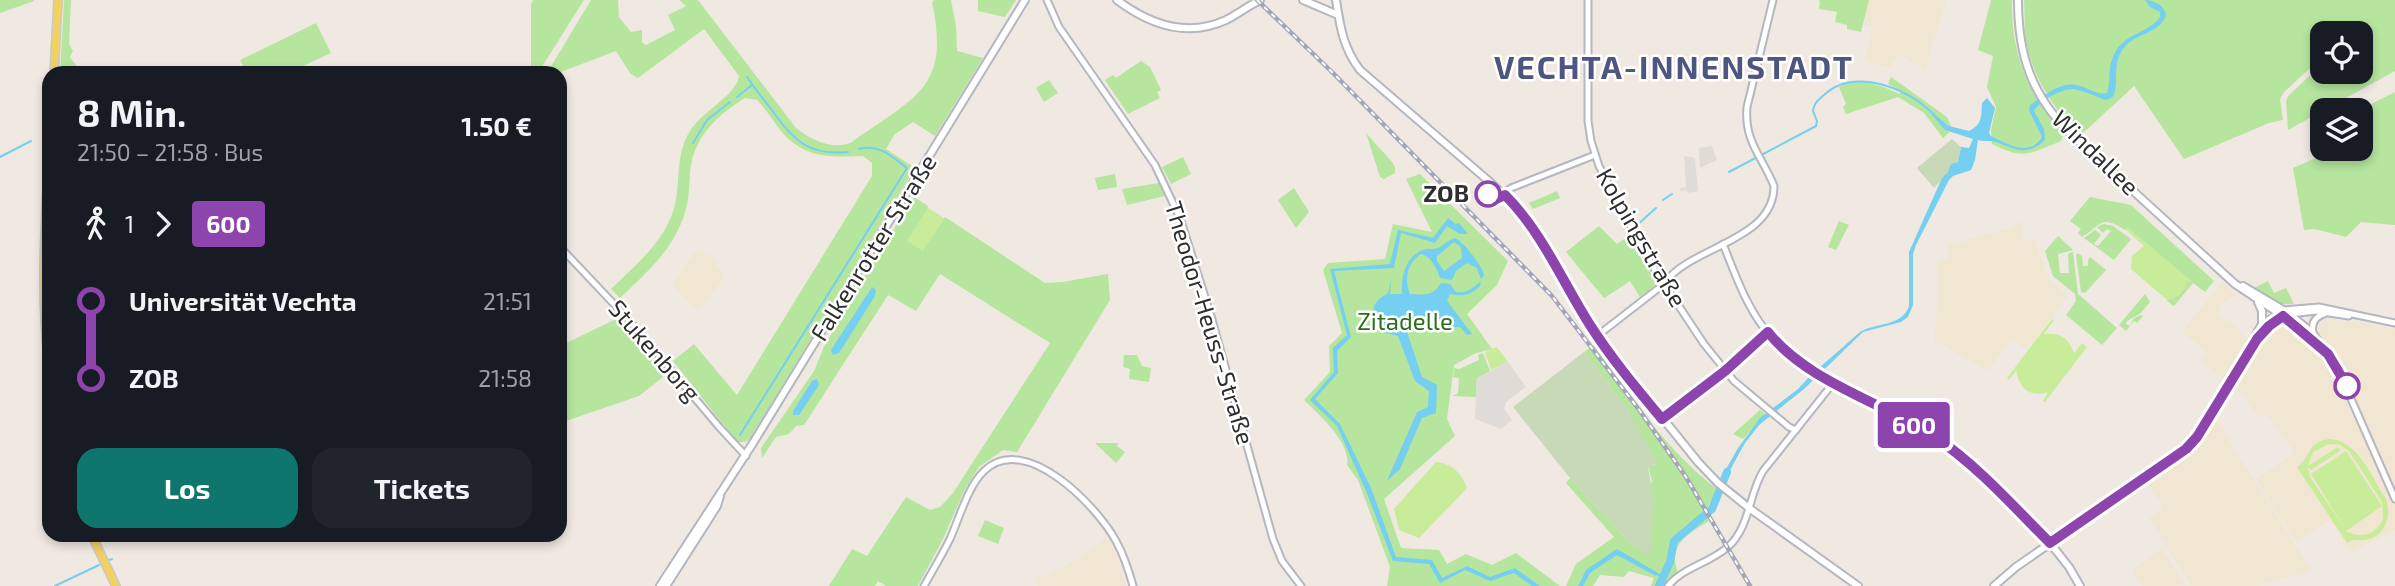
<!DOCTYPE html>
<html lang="de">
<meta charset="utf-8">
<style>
:root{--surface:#171b24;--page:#20242c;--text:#f1f3f6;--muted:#9ea1a6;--accent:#0f766e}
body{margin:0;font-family:"Exo 2",sans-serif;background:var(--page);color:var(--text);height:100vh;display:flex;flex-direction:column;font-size:26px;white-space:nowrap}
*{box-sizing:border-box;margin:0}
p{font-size:23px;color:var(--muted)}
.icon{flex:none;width:38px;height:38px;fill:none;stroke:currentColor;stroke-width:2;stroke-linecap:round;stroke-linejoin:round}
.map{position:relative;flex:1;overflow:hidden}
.drawer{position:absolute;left:42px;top:66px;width:525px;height:476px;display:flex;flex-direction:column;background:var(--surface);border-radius:21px;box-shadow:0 4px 10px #0003}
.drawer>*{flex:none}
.badge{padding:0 14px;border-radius:5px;font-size:24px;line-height:46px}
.controls{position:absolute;left:2310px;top:21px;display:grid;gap:14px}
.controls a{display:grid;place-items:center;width:63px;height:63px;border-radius:14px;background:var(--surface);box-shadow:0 4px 10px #0003;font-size:35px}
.map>.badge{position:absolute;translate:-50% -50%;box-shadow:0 0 0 4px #fff}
.legs{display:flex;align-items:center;gap:10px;height:77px;padding:0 35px;font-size:23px}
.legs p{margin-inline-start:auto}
.summary{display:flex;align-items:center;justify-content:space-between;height:119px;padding:0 35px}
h1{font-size:38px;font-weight:700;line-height:52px}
.button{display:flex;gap:14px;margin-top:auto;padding:14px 35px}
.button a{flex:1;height:80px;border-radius:21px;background:var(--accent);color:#fff;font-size:28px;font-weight:700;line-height:80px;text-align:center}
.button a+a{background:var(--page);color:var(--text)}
ul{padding:0 35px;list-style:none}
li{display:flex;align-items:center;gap:24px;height:77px;font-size:26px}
li i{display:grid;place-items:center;width:10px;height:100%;margin:0 9px;background:currentColor}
li i::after{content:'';width:18px;height:18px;margin:-9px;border:5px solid;border-radius:50%;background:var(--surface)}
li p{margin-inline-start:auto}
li:first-child i{background:linear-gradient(#0000 50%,currentColor 0)}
li:last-child i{background:linear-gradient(currentColor 50%,#0000 0)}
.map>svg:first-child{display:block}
</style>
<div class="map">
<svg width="2395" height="586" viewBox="0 0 2395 586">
<rect width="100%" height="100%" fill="#efe9e1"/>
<g fill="#f0e6d1">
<path d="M 1869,0 L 1946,0 L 1925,69 L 1898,55 L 1889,68 L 1865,60 L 1873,28 L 1864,25 Z"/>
<path d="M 2022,221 L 2023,241 L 2034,240 L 2049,280 L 2068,296 L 2027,349 L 2011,339 L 1988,371 L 1934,340 L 1938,296 L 1937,263 L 1950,258 L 1946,246 L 2011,228 Z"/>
<path d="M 696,250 L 712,256 L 724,278 L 699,309 L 693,307 L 673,284 Z"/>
<path d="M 2222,283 L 2236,295 L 2220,306 L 2221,310 L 2218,314 L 2228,322 L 2231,321 L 2256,351 L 2269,333 L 2284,325 L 2307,341 L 2318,332 L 2318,326 L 2326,318 L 2395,329 L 2395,530 L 2351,552 L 2330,520 L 2296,541 L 2256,479 L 2295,453 L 2266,413 L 2258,418 L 2244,396 L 2201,361 L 2207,353 L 2182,331 Z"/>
<path d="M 2213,418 L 2218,423 L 2311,570 L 2254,586 L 2192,586 L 2149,518 L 2163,507 L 2146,482 L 2171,467 L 2191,452 Z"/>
<path d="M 1107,538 L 1116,556 L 1127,586 L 1038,586 L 1036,579 L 1052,573 L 1080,558 Z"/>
<path d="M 2162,548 L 2185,586 L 2143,586 L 2132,570 Z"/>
</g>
<g fill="#b6e59e">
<path d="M 0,0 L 34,0 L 34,1 L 0,13 Z"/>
<path d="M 64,0 L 71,0 L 69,44 L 73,51 L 70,57 L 82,73 L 60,73 Z"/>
<path d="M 534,0 L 584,0 L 538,73 L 531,73 L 531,4 Z"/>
<path d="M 591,0 L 618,0 L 619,17 L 631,32 L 642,30 L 642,42 L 646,45 L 675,30 L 668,15 L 686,6 L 679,0 L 698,0 L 796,128 C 811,140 834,151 852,142 C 914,97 951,89 932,3 L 934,0 L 951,0 L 956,26 L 957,51 L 983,58 L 935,136 L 913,122 L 895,134 L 886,149 L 915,168 L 750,439 L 745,442 L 738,442 L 734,438 L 673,361 L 694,344 L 737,395 L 872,176 L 872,163 L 863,156 C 830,157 805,159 781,131 C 773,121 766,109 757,100 L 745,98 C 716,116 692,139 690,174 C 689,194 688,210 679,228 C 666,256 642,277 620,298 L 611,289 C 637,264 670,237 676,199 C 680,175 677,151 690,131 C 702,111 736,96 739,76 L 704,29 L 638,78 L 630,73 L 616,51 L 558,73 L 547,73 Z"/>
<path d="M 978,0 L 1016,0 L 1005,17 L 978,11 Z"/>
<path d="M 1818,0 L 1869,0 L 1861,32 L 1847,29 L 1847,25 L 1835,22 L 1837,12 L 1819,9 L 1820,1 Z"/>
<path d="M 1991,0 L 2012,0 C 2011,55 2028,94 2063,135 L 2061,141 C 2029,154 2024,160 1992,144 L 1991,130 L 1996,107 L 1987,87 L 1993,56 L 1978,50 Z"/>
<path d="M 2024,0 L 2395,0 L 2395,71 L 2288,130 L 2286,101 L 2288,96 L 2322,64 L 2322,72 L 2361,72 L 2361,33 L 2322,33 L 2322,57 L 2284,92 L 2280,99 L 2283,120 L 2269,123 L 2184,159 L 2134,86 L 2081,135 C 2055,111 2034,80 2027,45 C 2024,31 2025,15 2024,0 Z"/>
<path d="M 316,23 L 331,53 L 288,73 L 247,73 L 240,60 Z"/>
<path d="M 1141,61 L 1150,67 L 1161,90 L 1157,92 L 1160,98 L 1128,114 L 1105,80 L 1113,75 L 1116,78 Z"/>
<path d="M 1891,77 L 1947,117 L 1952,128 L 1939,119 L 1945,130 L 1950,132 L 1943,138 L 1924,113 L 1898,97 L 1846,114 L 1843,107 L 1846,104 L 1839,87 C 1861,77 1879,85 1900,94 L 1901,91 L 1888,84 Z"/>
<path d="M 1049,80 L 1058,93 L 1044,102 L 1036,88 Z"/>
<path d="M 2395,92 L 2395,225 L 2361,222 L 2346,237 L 2314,229 L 2304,230 L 2293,168 L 2323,155 L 2318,131 L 2322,129 L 2322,149 L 2361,149 L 2361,110 L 2359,110 Z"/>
<path d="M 1366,133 L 1392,162 L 1395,167 L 1395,173 L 1384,179 L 1380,177 Z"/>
<path d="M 1183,157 L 1191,174 L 1171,184 L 1162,167 Z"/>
<path d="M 1115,174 L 1117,187 L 1098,190 L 1095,178 Z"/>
<path d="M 1420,174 L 1508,261 L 1497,285 L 1467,314 L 1492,349 L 1476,353 L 1454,365 L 1447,419 L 1455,436 L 1384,499 L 1401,548 L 1439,550 L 1447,564 L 1466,554 L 1492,565 L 1516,553 L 1560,586 L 1387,586 L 1390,567 L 1358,480 L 1347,465 C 1351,442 1319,415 1304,400 L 1330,372 L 1329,346 L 1342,333 L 1323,270 L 1328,263 L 1385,259 L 1393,224 L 1432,232 L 1406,179 Z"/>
<path d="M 1159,183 L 1165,196 L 1127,205 L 1122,189 Z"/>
<path d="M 1294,188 L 1309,212 L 1296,228 L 1278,200 Z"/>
<path d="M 1557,191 L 1560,198 L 1533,209 L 1529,203 Z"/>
<path d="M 914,197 L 928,206 L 922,251 L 945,217 L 1045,283 L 1063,282 L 1108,274 L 1110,300 L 1017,452 L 1003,450 L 979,467 L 964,491 L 943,539 L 918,586 L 886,586 L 878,581 L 875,586 L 829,586 L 852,549 L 867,556 L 906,497 L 930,510 L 940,507 L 953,493 L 1050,343 L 940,274 L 916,311 L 888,295 L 804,425 L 796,426 L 789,434 L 776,437 L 762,458 L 761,448 L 814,371 L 824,347 L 863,278 Z"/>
<path d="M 2090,197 L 2131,205 L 2214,281 L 2205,292 L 2193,283 L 2174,306 L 2166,300 C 2179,298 2182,292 2187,281 L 2191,281 L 2128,228 L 2125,230 C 2100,214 2102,225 2082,237 L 2078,233 L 2081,229 L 2070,221 Z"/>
<path d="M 1839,221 L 1849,225 L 1836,250 L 1828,247 Z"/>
<path d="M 2104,224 L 2113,226 L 2131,239 L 2114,260 L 2084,238 L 2095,230 L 2101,235 L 2094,244 L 2098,246 L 2111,231 L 2107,229 L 2103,233 L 2097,227 Z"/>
<path d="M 1599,226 L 1617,244 L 1627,237 L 1655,280 L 1654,286 L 1640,297 L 1630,281 L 1604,298 L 1566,252 Z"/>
<path d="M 2058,236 L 2073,250 L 2058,254 L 2060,273 L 2069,273 L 2068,254 L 2073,252 L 2078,294 L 2117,328 L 2102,345 L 2066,315 L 2076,301 L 2075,294 L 2053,276 L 2045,251 Z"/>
<path d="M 2078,253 L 2082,256 L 2083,266 L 2088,266 L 2088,260 L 2090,257 L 2106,270 L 2085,293 L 2081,292 L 2076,255 Z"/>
<path d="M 2268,281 L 2274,293 L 2286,288 L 2294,304 L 2281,304 L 2254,288 Z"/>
<path d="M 2145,294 L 2150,302 L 2141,313 L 2127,321 L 2126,324 L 2130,326 L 2134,318 L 2141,315 L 2143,316 L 2137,323 L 2134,321 L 2126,331 L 2119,325 Z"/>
<path d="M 614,320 L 624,321 L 663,377 L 639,396 L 560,423 L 560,346 Z"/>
<path d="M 1594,345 C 1630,396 1667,451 1717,489 L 1704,514 L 1709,521 C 1688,534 1667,545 1678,572 L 1664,586 L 1651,586 L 1654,578 L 1629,571 L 1624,577 L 1600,575 L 1593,586 L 1566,586 L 1576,564 L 1614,537 L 1566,483 L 1570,478 L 1635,548 L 1652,480 L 1648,466 L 1657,464 L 1627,409 L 1584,352 Z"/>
<path d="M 1483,353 L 1490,371 L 1477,378 L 1476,397 L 1453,396 L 1458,393 L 1459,378 L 1453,377 L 1454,368 L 1459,369 L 1479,360 L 1478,355 Z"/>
<path d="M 1124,355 L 1137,355 L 1142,366 L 1151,368 L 1149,382 L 1129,379 L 1130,369 L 1123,367 Z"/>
<path d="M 1760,410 L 1765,414 L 1743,439 L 1733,434 Z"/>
<path d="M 1095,443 L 1118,443 L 1117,446 L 1125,452 L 1116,463 Z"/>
<path d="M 985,520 L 1004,528 L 998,544 L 978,536 Z"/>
</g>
<g fill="#c8d9b8">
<path d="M 1952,139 L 1961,147 L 1958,162 L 1934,188 L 1917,168 Z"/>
<path d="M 1584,352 L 1627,409 L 1658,463 L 1648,467 L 1654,502 L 1650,556 L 1635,548 L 1570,478 L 1513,407 Z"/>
</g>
<g fill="#c9ec9a" fill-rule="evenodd">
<path d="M 928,208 L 944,218 L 923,251 L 907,241 Z"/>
<path d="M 2127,227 L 2191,281 L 2189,283 L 2187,282 C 2184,292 2177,301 2166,299 L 2131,269 L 2132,256 L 2144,246 L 2125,229 Z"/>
<path d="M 2052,319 L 2054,320 L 2044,334 C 2060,332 2069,338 2074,353 L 2082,343 L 2087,347 L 2045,402 L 2043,401 L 2048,392 C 2030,398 2020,389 2016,371 L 2009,380 L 2007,378 Z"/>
<path d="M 1497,347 L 1508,362 L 1491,370 L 1485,352 Z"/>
<path d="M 2328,439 C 2358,439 2372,478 2386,499 C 2392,517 2385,538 2364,540 C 2356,541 2354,538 2347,543 L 2297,467 C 2312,458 2304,445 2328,439 ZM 2329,444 L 2340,445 L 2349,451 L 2382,502 L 2383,520 C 2375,535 2361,539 2346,531 L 2382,506 L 2346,451 L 2311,474 L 2345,529 L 2310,477 L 2308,467 L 2311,470 L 2340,451 L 2338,447 L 2308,466 L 2313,452 Z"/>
<path d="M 1436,462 C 1453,464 1461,473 1467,488 L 1419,538 L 1399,530 L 1394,509 Z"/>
</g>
<g fill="#dfdcd8">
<path d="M 1712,146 L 1717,160 L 1700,168 L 1699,148 Z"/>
<path d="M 1684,156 L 1695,158 L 1698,191 L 1689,193 L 1686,190 L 1680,191 L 1680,188 L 1686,187 Z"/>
<path d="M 1508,362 L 1526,387 L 1506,402 L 1504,409 L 1512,420 L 1501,429 L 1475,419 L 1477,378 Z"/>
</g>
<g fill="#75cff0" fill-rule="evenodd">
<path d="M 2145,0 C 2153,0 2166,6 2166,16 C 2158,35 2134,33 2123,49 C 2111,66 2120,82 2113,97 L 2106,100 C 2096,97 2083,90 2073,89 C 2061,89 2040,100 2034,111 L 2044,129 L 2045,140 C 2027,157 2015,149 1996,142 C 1990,140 1984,142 1978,140 L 1975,160 L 1971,170 L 1953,176 L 1949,180 L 1916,245 L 1913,254 L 1913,305 L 1908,317 L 1901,322 L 1863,332 L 1804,389 L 1759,425 L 1745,443 L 1724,481 L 1721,478 L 1738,448 L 1760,418 L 1798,389 L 1811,375 L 1860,332 C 1877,322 1902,327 1909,306 L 1909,252 L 1942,178 L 1948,172 L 1951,164 L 1958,162 L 1961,147 L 1969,148 L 1973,139 L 1945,130 L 1933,116 L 1935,115 L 1949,126 L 1969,131 C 1983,124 1981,116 1982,103 L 1987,98 L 1995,108 L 1989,133 L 1991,136 C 2008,144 2029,158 2042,137 L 2029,110 L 2030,105 C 2042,97 2060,82 2075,85 C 2086,86 2097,96 2107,93 C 2111,82 2108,70 2112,60 C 2121,32 2144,37 2160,17 L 2160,12 L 2150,7 Z"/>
<path d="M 1448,218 L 1456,224 L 1459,223 L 1468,234 L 1460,234 L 1447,226 L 1435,243 L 1401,233 L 1394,268 L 1334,271 L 1351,337 L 1337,351 L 1338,373 L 1315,399 L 1340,424 L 1371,488 L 1396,557 L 1432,560 L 1442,578 L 1467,566 L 1490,577 L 1515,568 L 1540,586 L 1532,586 L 1514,573 L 1490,581 L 1465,570 L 1440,583 L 1429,564 L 1393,561 L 1366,491 L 1337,426 L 1310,400 L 1334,372 L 1333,348 L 1347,335 L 1330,269 L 1390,264 L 1398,230 L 1433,238 Z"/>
<path d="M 1455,238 C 1463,241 1483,267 1484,275 L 1481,279 L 1477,268 L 1467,263 L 1456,271 L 1452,280 L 1440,278 C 1437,269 1431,256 1421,254 C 1407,263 1404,279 1410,294 C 1424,295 1434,296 1441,283 L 1450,284 L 1456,292 C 1468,294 1475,286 1481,281 L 1480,286 C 1471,295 1463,297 1450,294 L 1447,301 L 1472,334 L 1467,335 L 1460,327 L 1405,326 L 1422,377 L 1437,385 L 1436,413 L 1422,418 L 1400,469 L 1387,481 L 1417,412 L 1428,407 L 1429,391 L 1415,381 L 1398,336 L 1383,332 L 1375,324 C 1371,309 1373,301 1388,293 L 1391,280 L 1390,294 L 1402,294 C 1401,278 1405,256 1423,250 C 1429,248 1435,250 1440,247 C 1446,243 1448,240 1455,238 ZM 1454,242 L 1461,247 L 1462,258 L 1444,271 L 1437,261 L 1437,256 Z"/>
<path d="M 872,287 L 876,290 L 875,296 L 839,353 L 833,355 L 831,350 Z"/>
<path d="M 817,379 L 819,385 L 799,415 L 793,415 L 793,411 L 812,381 Z"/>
<path d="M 1617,549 L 1658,573 L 1656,576 L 1617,555 L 1590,573 L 1583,586 L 1578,586 L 1586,570 Z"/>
</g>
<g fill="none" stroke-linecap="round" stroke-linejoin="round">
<g stroke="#75cff0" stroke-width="2">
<path d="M 747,77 C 755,89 765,101 774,113 C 794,141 810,156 848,152"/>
<path d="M 737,97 L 752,85"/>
<path d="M 693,143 L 707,120 L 730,102"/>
<path d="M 0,157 L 31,141"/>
<path d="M 1729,172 L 1816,126 L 1817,121 L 1813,111 C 1814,102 1819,100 1825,94 C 1856,67 1911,89 1935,116"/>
<path d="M 1663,200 L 1672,194"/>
<path d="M 1636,226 L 1656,208"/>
<path d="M 740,435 L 907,168 C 891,156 880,144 859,149"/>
<path d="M 109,560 L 112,559"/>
<path d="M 1657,574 L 1663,577"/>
<path d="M 55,586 L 99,565"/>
</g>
<path stroke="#75cff0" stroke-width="8" d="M 1659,586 L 1670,562 L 1674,541 L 1712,509 L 1727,472"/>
<defs>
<g id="tertiary">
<path d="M 1047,0 L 1059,27 L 1155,165 L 1180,218 L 1211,316 L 1273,539 L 1282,561 L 1301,586"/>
<path d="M 1588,0 L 1588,121 L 1591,141 L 1599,166 L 1651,264 L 1704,344 L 1734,381 L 1789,427 L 1796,430"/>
<path d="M 1503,193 L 1511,188 L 1595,155"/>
<path d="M 1723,244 C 1736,276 1748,312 1772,338 C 1816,385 1884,402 1936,438 C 1978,467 2014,507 2050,543"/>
<path d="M 560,247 L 629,320 L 720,428 L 746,456"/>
<path d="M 2284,310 L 2319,307 L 2395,323"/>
<path d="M 2290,314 L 2313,333 L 2337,367 L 2395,499"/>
<path d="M 2290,314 L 2316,311 L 2349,316"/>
<path d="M 2283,316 L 2326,352"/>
<path d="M 2313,333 C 2311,323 2315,317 2324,314"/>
<path d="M 1597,336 L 1664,284 C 1689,246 1774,242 1774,186 C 1762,156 1744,142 1747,107 L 1773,0"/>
<path d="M 924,586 C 933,570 942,555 950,539 C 959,519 968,486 984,471 C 1025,431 1097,506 1116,541 C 1123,554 1129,571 1133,586"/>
<path d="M 1668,586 C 1683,567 1711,563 1729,546 C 1750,526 1749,494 1763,471 L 1834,382"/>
</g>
<g id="secondary">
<path d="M 1117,0 C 1149,24 1187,38 1226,20 C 1238,14 1248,6 1260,0"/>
<path d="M 1303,0 L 1338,15"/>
<path d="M 1336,0 C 1340,26 1343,48 1360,70 L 1491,183 L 1518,209 L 1544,244 L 1602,343 L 1698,462 L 1718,483 L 1749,508 L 1858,586"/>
<path d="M 2018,0 C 2018,56 2032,97 2073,136 L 2235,284 L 2283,316"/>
<path d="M 2243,286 L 2290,314"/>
<path d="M 2258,302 L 2262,311 L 2262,325"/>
<path d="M 2251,343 L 2261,326 L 2282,311"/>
<path d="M 2050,543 L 2069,567 L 2080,586"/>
<path d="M 660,586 L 753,443 L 1025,0"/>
<path d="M 666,586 L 717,506 L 720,496"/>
<path d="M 1994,586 L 2016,567 L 2186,449 L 2197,437 C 2221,400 2249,330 2290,314"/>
</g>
<g id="primary">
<path d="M 54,74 L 58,0"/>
<path d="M 49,156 C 45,225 40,296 49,365"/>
<path d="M 92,536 L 116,586"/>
</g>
</defs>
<use href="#tertiary" stroke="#b4b7c1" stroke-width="9"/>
<use href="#secondary" stroke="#b4b7c1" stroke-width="10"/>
<use href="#primary" stroke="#c9c9c9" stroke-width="10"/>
<use href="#tertiary" stroke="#fff" stroke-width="5"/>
<use href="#secondary" stroke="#fff" stroke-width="6"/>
<use href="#primary" stroke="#f2d163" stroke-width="7"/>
<defs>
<path id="rail" d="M 1257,0 L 1333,73 L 1552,296 L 1640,411 L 1686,477 L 1750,586"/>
</defs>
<use href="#rail" stroke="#a3a6b8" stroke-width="4.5"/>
<use href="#rail" stroke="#fff" stroke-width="2" stroke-dasharray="5" stroke-linecap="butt"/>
</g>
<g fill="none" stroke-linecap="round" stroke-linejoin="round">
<defs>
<path id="line-1" d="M 1488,194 L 1494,200 L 1505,195 C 1542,232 1562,281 1590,325 C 1611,358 1637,389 1662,419 L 1725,371 L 1768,332 C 1807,382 1883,402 1935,437 C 1978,466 2014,507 2050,543 L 2186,449 L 2197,437 L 2257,339 L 2269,326 L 2283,316 L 2328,354 L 2347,386"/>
</defs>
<use href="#line-1" stroke="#fff" stroke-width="16"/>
<use href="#line-1" stroke="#8e44ad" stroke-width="10"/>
</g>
<g fill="#fff" stroke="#8e44ad" stroke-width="3.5">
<circle cx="1488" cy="194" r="12"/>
<circle cx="2347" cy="386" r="12"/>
</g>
<g text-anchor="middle" stroke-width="5" stroke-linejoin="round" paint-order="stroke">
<g font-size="24" fill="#2e2e2e" stroke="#fff">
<text transform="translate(2095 153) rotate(44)" y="8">Windallee</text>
<text transform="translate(1641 238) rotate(60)" y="8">Kolpingstraße</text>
<text transform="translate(874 248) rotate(-58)" y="8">Falkenrotter Straße</text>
<text transform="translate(1209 323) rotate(73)" y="8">Theodor-Heuss-Straße</text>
<text transform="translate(654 351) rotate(49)" y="8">Stukenborg</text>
</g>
<g font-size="24" font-weight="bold" fill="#2e2e2e" stroke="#fff" text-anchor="end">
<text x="1469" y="202">ZOB</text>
</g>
<g font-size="24" fill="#2c6e1b" stroke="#fff">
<text x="1405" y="330">Zitadelle</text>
</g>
<g font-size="32" font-weight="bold" letter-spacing="2" fill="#4d5680" stroke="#fff">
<text x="1674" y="79">VECHTA-INNENSTADT</text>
</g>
</g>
</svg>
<div class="controls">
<a><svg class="icon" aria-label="locate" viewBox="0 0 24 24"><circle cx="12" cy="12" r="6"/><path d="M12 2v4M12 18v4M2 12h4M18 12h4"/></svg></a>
<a><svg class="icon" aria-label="layers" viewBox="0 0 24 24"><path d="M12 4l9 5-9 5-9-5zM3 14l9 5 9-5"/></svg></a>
</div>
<b class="badge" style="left:1914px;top:425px;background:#8e44ad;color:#fff">600</b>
<section class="drawer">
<div class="summary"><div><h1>8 Min.</h1><p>21:50 – 21:58 · Bus</p></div><b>1.50 €</b></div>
<div class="legs"><svg class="icon" aria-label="walk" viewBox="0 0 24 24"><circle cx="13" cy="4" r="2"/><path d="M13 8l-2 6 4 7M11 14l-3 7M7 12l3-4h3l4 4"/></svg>1<svg class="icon" aria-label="forward" viewBox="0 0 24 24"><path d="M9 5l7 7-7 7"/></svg><b class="badge" style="background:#8e44ad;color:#fff">600</b></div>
<ul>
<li><i style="color:#8e44ad"></i><b>Universität Vechta</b><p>21:51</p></li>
<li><i style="color:#8e44ad"></i><b>ZOB</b><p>21:58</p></li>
</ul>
<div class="button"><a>Los</a><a>Tickets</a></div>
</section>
</div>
